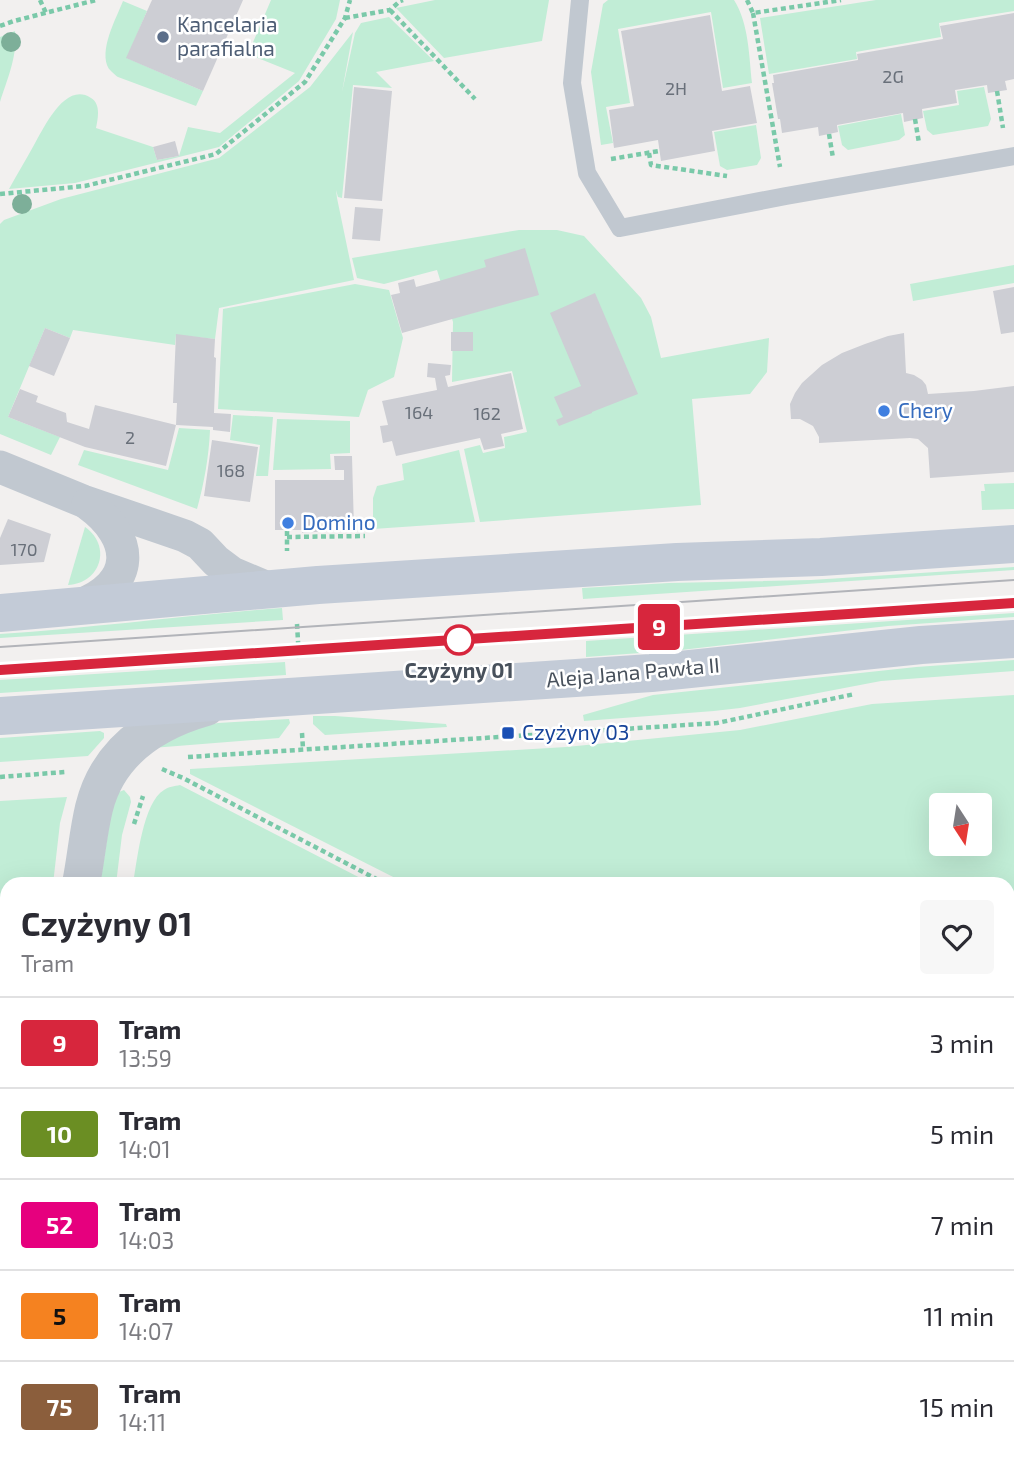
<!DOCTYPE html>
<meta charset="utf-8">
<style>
:root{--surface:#fff;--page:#f7f7f7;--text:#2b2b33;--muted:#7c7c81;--line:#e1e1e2}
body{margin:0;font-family:"Exo 2",sans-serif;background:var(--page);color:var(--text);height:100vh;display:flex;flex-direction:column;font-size:26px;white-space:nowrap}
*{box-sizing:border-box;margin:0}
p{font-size:23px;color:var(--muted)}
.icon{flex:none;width:38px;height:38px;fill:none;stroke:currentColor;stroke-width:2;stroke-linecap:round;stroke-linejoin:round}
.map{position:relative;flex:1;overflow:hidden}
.sheet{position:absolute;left:0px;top:877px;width:1015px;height:590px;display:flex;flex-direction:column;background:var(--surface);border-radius:21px 21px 0 0;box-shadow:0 7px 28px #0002}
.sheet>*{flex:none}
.badge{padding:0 14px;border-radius:5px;font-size:24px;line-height:46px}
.needle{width:46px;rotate:168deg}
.fabs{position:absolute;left:929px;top:793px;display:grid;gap:14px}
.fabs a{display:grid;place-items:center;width:63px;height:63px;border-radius:7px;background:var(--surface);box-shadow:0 7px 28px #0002;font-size:35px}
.map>.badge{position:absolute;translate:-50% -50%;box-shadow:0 0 0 4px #fff}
.round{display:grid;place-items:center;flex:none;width:74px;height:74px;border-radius:7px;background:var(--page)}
.summary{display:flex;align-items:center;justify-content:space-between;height:119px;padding:0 21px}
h1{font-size:33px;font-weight:700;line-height:52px}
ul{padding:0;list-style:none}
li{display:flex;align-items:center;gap:21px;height:91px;padding:0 21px;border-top:2px solid var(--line)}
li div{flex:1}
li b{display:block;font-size:26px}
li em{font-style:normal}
li .badge{min-width:77px;font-weight:700;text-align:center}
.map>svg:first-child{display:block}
</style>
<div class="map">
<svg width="1014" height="1466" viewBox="0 0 1014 1466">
<rect width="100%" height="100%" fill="#f2f0ef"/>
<g fill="#c1edd6" fill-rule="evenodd">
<path d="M 271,0 L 340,0 L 336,19 L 299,81 L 219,147 L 75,183 L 9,189 C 17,174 26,160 34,145 C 44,128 65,81 91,98 C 101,104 98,118 96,128 L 153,147 L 157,160 L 179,156 L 188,127 L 220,133 L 295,73 L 248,54 Z"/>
<path d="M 435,0 L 549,0 L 542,41 L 444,58 L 396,8 Z"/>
<path d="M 608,0 L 734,0 C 749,24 749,56 752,83 L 723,88 L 711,12 L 618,29 L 630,103 L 606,107 L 613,143 L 601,145 L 591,72 L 603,4 Z"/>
<path d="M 876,0 L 1014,0 L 1014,11 L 939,23 L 941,37 L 856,52 L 857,59 L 769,74 L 760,18 Z"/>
<path d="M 123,1 L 147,11 L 127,58 L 203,91 L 196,106 L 118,77 C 116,76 110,70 109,69 C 98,51 116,19 123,1 Z"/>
<path d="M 389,17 L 434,61 L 376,72 L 392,88 L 353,85 L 342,198 L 338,197 L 336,190 L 337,198 L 354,280 L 219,308 L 215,339 L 176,335 L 175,345 L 73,330 L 70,338 L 45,328 L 8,417 L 60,437 L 51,455 L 0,434 L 0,224 L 4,220 L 61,199 L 219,158 L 310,87 L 353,32 L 342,92 L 355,33 L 361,23 Z"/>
<path d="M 15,31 C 18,55 7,80 0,102 L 0,37 Z"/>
<path d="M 984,87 L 991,119 L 988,126 L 933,135 L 927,130 L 923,111 L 959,105 L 957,91 Z"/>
<path d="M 901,114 L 905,135 L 899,140 L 848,150 L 842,145 L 838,126 Z"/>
<path d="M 756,125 L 761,158 L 757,165 L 727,170 L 720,166 L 714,132 Z"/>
<path d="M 519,230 L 557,230 L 584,236 L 641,298 L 651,317 L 661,358 L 769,338 L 767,372 L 750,394 L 692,399 L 701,505 L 480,522 L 464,449 L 480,445 L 483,453 L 505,448 L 504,437 L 527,432 L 512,371 L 452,382 L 453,322 L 437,270 L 384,284 L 357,278 L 352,258 Z"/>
<path d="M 1014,265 L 1014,283 L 913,301 L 910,284 Z"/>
<path d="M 355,284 L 389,290 L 403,338 L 394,377 L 368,390 L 359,417 L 218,409 L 223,309 Z"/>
<path d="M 233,415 L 273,417 L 268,476 L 256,476 L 260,445 L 230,440 Z"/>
<path d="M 277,419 L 350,421 L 350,453 L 330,454 L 331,469 L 273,470 Z"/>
<path d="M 179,428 L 210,430 C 209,456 204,484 197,509 L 78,465 L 84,450 L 168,470 Z"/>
<path d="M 459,450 L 475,522 L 373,529 L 373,498 L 377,486 L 404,480 L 402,464 Z"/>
<path d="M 1014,483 L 1014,509 L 982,510 L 981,491 L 985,491 L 984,484 Z"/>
<path d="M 85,527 C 112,546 101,583 68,585 Z"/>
<path d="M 1014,567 L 1014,570 L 583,599 L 582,588 L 669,583 L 811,580 Z"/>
<path d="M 282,608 L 283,620 L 0,638 L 0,634 C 94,628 188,615 282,608 Z"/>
<path d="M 1014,613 L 1014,617 L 888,626 L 681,650 L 586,657 L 586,641 Z"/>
<path d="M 1014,660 L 1014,671 L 881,681 L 740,708 L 714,711 L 584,721 L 583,715 L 653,695 L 916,667 Z"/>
<path d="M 285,662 L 286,675 L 0,693 L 0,680 Z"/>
<path d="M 1014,695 L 1014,984 L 1008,982 L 1008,884 L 407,884 L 190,774 L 190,769 L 566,747 L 740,730 L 872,704 ZM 980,805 L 980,844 L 942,844 L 942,805 Z"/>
<path d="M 313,716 L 335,716 L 446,724 L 447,727 L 325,735 L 313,724 Z"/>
<path d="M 289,719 L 290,723 L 279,738 L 152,748 L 195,727 L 218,723 Z"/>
<path d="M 100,731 L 104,733 L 104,738 L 88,756 L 0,762 L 0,738 Z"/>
<path d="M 180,785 L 372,884 L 133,884 C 137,861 143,802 164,790 C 168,787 175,786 180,785 Z"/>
<path d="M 124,790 L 130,797 L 131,802 L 122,835 L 116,884 L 100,884 L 114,794 Z"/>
<path d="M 67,797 L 60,823 L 53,884 L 7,884 L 7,1241 L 0,1295 L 0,801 Z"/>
<path d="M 1008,994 L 1014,996 L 1014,1466 L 945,1466 L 945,1460 L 1008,1460 Z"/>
<path d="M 58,1460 L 134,1460 L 134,1466 L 57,1466 Z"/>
<path d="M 704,1460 L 866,1460 L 865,1466 L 708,1466 Z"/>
</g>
<g fill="#cdced4">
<path d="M 152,0 L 243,0 L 203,91 L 126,58 Z"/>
<path d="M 1014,13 L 1014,79 L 1005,81 L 1007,90 L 988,93 L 987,85 L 955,90 L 957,103 L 922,109 L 923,118 L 904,122 L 903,113 L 837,125 L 838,132 L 829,134 L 819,136 L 818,127 L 782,133 L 780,119 L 778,119 L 772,83 L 774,83 L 773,75 L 858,60 L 857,54 L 943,39 L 940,26 Z"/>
<path d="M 710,15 L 722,91 L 750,86 L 757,123 L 712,131 L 715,151 L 661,161 L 658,140 L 614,148 L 609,110 L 634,106 L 621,31 Z"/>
<path d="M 354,87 L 392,91 L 382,201 L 344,198 Z"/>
<path d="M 175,141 L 179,156 L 157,160 L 153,147 Z"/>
<path d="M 355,207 L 383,209 L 380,241 L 352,239 Z"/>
<path d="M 525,248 L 539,295 L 402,333 L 391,295 L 400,293 L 398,283 L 414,279 L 416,287 L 439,281 L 486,267 L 484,260 Z"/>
<path d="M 1014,287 L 1014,332 L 1001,334 L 993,291 Z"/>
<path d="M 595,293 L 638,394 L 592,412 L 592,413 L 559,426 L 556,420 L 563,417 L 554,397 L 581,386 L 550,313 Z"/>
<path d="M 45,328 L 70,338 L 54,376 L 29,366 Z"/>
<rect x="451" y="332" width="22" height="19"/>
<path d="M 904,333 L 906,373 L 914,375 L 922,380 L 926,385 L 928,394 L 974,391 L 1014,386 L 1014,472 L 930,478 L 928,448 L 918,439 L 910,438 L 819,443 L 819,437 L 813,426 L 800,419 L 791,419 L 790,404 L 795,393 L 802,383 L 822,365 L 842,353 L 865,344 L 888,336 Z"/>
<path d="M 176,334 L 215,339 L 214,357 L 216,358 L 214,413 L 231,414 L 230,432 L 213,430 L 213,427 L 176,425 L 166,466 L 85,447 L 8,417 L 20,389 L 38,396 L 36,402 L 66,413 L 67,422 L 89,429 L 95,405 L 176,425 L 177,403 L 173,403 Z"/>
<path d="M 428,363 L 451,365 L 450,375 L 445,376 L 448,387 L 511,373 L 523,429 L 501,434 L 504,446 L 484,450 L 480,438 L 396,456 L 392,441 L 383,443 L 380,426 L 388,425 L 382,401 L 437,390 L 435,378 L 427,377 Z"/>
<path d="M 212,440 L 258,447 L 250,502 L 204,496 Z"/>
<path d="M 334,456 L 352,456 L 354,529 L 302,533 L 302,530 L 275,530 L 275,480 L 344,480 L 344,470 L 335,470 Z"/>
<path d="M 8,519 L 51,534 L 44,562 L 0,565 L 0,538 Z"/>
<path d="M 896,1460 L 943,1460 L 942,1466 L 896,1466 Z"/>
</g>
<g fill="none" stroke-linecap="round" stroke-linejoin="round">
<g stroke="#7ac9a9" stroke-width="4.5" stroke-dasharray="5 3.5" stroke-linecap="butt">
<path d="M 40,0 L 46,13"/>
<path d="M 747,0 L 753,13 L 841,0"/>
<path d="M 390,10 L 475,99"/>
<path d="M 753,13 L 780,167"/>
<path d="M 345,18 L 390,10 L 400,1 L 403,0"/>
<path d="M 0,26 L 14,21 L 96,0"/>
<path d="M 997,91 L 1003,128"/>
<path d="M 915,119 L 919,143"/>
<path d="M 829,134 L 833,158"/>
<path d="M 649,153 L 651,165 L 727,176"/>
<path d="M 611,159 L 659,151"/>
<path d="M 0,194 L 85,186 L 216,154 L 305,82 L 345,18 L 350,0"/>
<path d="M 287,531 L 287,551"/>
<path d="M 287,537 L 365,536"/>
<path d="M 297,624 L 299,658"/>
<path d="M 302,733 L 303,749"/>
<path d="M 188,757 L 717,723 L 855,694"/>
<path d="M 162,769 L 183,778 L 386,884"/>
<path d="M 0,777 L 65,772"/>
<path d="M 134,824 L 143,796"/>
<path d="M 1008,990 L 1014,992"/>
<path d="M 48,1466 L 49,1460"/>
<path d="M 698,1466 L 699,1460"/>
</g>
<g stroke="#c1c8d0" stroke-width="18">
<path d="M 580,0 L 572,83 L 587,173 L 620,228 L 786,196 L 1014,156"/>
<path d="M 649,1466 L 650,1460"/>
</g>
<g stroke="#c1c8d0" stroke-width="33">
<path d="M 0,467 L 83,501 L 185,536 L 200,544 L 216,561 L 232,573 L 270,589"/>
<path d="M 78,606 C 137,584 135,538 88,504"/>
</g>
<g stroke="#c1c8d0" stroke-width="38">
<path d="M 81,884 C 86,859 88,833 94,808 C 108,751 153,722 206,707"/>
<path d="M 1,1466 L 7,1417"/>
</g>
<g stroke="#c3cbd7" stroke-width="38">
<path d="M 0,613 L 318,585 L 677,562 L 821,557 L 1014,544"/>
<path d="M 0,716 L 651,673 L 921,645 L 1014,639"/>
</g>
<g stroke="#b2b4b9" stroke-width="2">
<path d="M 0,647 L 1014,580"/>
<path d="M 0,670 L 1014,603"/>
</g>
</g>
<g fill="#7daf99">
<circle cx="11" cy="42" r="10"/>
<circle cx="22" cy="204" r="10"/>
</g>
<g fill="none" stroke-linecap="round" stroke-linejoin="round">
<defs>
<path id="line" d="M 0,670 L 1014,603"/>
</defs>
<use href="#line" stroke="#fff" stroke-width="16"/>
<use href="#line" stroke="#d7263d" stroke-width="10"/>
</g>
<circle fill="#5c6f8a" stroke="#fff" stroke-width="2.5" cx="163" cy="37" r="7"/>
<g fill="#3f7fe0" stroke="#fff" stroke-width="2.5">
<circle cx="884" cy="411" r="7"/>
<circle cx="288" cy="523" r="7"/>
</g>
<circle fill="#fff" stroke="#d7263d" stroke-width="3.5" cx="459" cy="640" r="14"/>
<rect fill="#1a4fb4" stroke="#fff" stroke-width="2.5" x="501" y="726" width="14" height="14" rx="3.5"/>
<g text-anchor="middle" stroke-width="5" stroke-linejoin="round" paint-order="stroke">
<g font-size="18" fill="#69707a">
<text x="893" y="83">2G</text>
<text x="676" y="95">2H</text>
<text x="419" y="419">164</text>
<text x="487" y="420">162</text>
<text x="130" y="444">2</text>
<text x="231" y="477">168</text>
<text x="24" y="556">170</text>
</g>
<g font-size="21" fill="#4e5e75" stroke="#fff" text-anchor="start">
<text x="177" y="32">Kancelaria<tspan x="177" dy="24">parafialna</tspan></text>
</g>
<g font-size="21" fill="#366cbe" stroke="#fff" text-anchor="start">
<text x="898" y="418">Chery</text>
<text x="302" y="530">Domino</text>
</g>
<g font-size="21" font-weight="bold" fill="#48515c" stroke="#fff">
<text x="459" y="678">Czyżyny 01</text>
</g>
<g font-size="21" fill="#48515c" stroke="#fff">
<text transform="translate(633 673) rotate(-5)" y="7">Aleja Jana Pawła II</text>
</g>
<g font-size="21" fill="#164399" stroke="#fff" text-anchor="start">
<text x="522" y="740">Czyżyny 03</text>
</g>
</g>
</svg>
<div class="fabs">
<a><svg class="needle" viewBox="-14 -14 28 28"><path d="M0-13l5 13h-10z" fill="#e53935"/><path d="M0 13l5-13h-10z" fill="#7c7c81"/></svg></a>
</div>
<b class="badge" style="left:659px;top:627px;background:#d7263d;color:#fff">9</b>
<section class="sheet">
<div class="summary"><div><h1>Czyżyny 01</h1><p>Tram</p></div><a class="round"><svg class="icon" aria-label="heart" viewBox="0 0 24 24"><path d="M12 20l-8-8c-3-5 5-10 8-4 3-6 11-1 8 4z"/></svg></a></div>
<ul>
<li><span class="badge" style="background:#d7263d;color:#fff">9</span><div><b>Tram</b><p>13:59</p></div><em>3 min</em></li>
<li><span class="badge" style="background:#6b8e23;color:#fff">10</span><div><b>Tram</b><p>14:01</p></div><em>5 min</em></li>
<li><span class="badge" style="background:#e6007e;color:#fff">52</span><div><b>Tram</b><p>14:03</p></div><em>7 min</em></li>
<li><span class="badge" style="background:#f58220;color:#111">5</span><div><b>Tram</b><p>14:07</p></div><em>11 min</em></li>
<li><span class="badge" style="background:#8b5e3c;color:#fff">75</span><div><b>Tram</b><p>14:11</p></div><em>15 min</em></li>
</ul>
</section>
</div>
